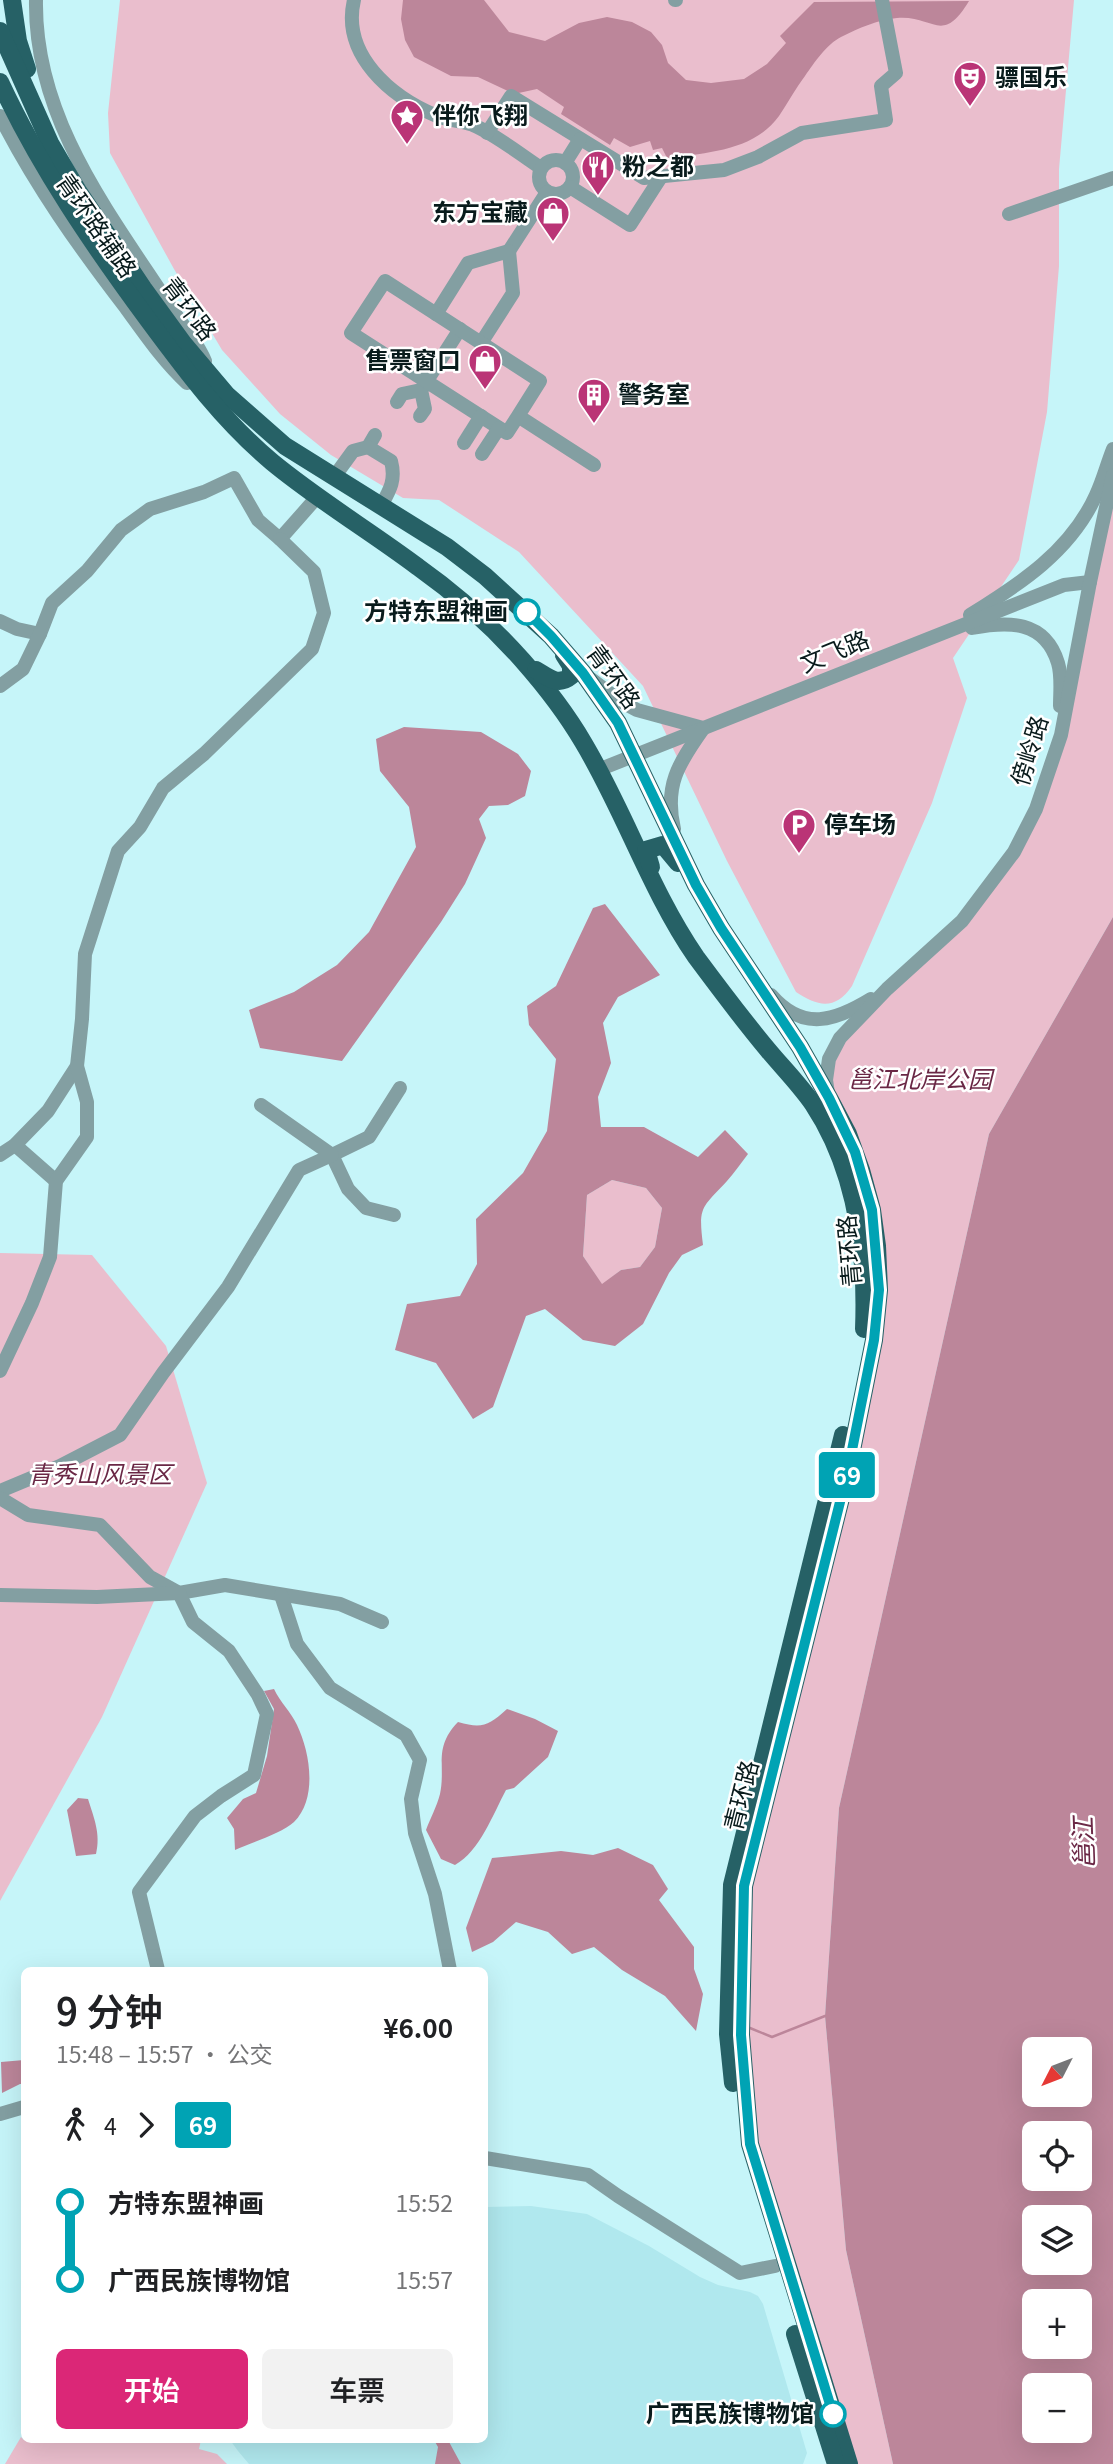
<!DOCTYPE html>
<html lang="zh">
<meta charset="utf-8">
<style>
:root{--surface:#fff;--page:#f2f2f2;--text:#202124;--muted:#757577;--accent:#db2777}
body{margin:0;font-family:Georgia,"Noto Sans SC",serif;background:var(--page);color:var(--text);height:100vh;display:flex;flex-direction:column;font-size:26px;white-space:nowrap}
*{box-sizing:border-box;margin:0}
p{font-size:23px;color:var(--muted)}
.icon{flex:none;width:38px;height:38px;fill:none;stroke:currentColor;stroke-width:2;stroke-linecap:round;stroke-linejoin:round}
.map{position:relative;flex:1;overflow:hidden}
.drawer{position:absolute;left:21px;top:1967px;width:467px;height:476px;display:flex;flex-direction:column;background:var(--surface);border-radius:10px;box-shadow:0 7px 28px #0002}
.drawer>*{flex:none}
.badge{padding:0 14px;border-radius:5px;font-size:24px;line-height:46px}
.needle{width:46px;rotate:228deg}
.fabs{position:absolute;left:1022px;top:2037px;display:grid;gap:14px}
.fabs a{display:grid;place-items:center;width:70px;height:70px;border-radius:10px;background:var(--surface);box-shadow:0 7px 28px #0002;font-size:35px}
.map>.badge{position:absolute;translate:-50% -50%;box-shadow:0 0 0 4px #fff}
.legs{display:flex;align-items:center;gap:10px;height:77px;padding:0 35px;font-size:23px}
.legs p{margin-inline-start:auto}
.headline{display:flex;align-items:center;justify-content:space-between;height:119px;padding:0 35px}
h1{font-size:38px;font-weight:600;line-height:52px}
.action{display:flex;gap:14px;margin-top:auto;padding:14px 35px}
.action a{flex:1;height:80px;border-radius:10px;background:var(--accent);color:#fff;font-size:28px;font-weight:600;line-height:80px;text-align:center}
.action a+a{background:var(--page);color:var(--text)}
ul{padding:0 35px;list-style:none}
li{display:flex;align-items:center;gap:24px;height:77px;font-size:26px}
li i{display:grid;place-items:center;width:10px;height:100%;margin:0 9px;background:currentColor}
li i::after{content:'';width:18px;height:18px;margin:-9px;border:5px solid;border-radius:50%;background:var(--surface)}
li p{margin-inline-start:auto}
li:first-child i{background:linear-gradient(#0000 50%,currentColor 0)}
li:last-child i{background:linear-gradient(currentColor 50%,#0000 0)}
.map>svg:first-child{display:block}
</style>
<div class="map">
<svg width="1113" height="2464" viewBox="0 0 1113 2464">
<rect width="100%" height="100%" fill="#c6f5f9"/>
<path fill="#b0e8ee" d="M 531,2206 L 587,2214 L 649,2246 L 700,2277 L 718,2285 L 750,2292 L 758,2296 L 763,2304 L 807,2453 L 803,2464 L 249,2464 L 238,2451 L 230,2440 L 485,2440 L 485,2207 Z"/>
<g fill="#eabecd">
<path d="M 120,0 L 1074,0 L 1059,169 L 1059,266 L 1047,412 L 1019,560 L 953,658 L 967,698 L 932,803 L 852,986 C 836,1010 818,1007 796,992 L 727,861 L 643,686 L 519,552 L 439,500 L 403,498 L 331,455 L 280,414 L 222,350 L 174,269 L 110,153 L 108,113 Z"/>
<path d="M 1113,475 L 1113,917 L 989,1134 L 839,1808 L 825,2016 L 846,2250 L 893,2464 L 849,2464 L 750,2144 L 744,1886 L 874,1340 L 829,1059 L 991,885 L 1052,769 Z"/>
<path d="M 612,1180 L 646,1188 L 662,1208 L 655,1247 L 640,1267 L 621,1270 L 602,1285 L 583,1256 L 587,1195 Z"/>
<path d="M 0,1253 L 92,1255 L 166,1346 L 207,1483 L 102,1717 L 0,1901 Z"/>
<path d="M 21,2437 L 24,2440 L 69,2442 L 71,2440 L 201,2440 L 199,2449 L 217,2454 L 227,2464 L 5,2464 Z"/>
</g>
<g fill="#bc869a" fill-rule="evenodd">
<path d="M 403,0 L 484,0 L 509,32 L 545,41 L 579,23 L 607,17 L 632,22 L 651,32 L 662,45 L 668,63 L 686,80 L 711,83 L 744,79 L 767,64 L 786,43 L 780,36 L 814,2 L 969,1 C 942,46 934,15 897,18 C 877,20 859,28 841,37 C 827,44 814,63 805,76 C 795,89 788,103 779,116 C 754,151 705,153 667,158 L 662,148 L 653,150 L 650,141 L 630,147 L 614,138 L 610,145 L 561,114 L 564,107 L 537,89 L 514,94 L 478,77 L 451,76 L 414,57 L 405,40 L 401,19 Z"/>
<path d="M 404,727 L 481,732 L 518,754 L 531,771 L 525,796 L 508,805 L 489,806 L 479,819 L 486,838 L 465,884 L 441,922 L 342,1061 L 260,1048 L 249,1010 L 294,992 L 337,965 L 369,932 L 416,847 L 409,807 L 380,771 L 376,739 Z"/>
<path d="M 605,904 L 660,975 L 618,997 L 603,1023 L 611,1063 L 598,1097 L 601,1127 L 644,1127 L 698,1157 L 725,1130 L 748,1154 C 741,1163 734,1173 727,1181 C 702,1208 698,1206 703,1245 L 682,1255 L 669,1273 L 643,1324 L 615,1346 L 583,1340 L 545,1309 L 526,1316 L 493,1407 L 473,1419 L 436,1363 L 395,1350 L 407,1304 L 460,1296 L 477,1264 L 476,1219 L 523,1173 L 547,1131 L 556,1059 L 529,1025 L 527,1006 L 556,986 L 593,908 ZM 612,1180 L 646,1188 L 662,1208 L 655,1247 L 640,1267 L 621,1270 L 602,1284 L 583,1256 L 587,1195 Z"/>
<path d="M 1113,917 L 1113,2464 L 893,2464 L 846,2250 L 825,2016 L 839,1808 L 989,1134 ZM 1034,2049 L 1080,2049 L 1080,2095 L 1034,2095 ZM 1034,2133 L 1080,2133 L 1080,2179 L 1034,2179 ZM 1034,2217 L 1080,2217 L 1080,2263 L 1034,2263 ZM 1034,2301 L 1080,2301 L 1080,2347 L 1034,2347 ZM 1034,2385 L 1080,2385 L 1080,2431 L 1034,2431 Z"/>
<path d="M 274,1689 C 280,1702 291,1712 297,1725 C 310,1752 318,1798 294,1822 C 282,1833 251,1843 235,1850 L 234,1829 L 227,1818 L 243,1799 L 256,1793 L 267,1756 L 274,1709 L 264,1691 Z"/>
<path d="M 507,1709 L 535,1719 L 558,1731 L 548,1757 L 514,1788 L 506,1790 C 493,1814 480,1851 455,1865 L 441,1859 L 426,1830 C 430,1819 437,1806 440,1794 C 446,1765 433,1748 458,1722 C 482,1729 488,1726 507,1709 Z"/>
<path d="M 78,1798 L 88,1799 C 94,1818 101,1834 96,1854 L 76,1856 L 67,1810 Z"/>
<path d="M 618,1848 L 653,1865 L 668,1889 L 659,1900 L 694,1947 L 694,1969 L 703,1994 L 696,2031 L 665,1996 L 622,1970 L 594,1947 L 572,1954 L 548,1932 L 516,1922 L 493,1942 L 472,1952 L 466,1928 L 492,1858 L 561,1851 L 593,1855 Z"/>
<path d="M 24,2060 L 24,2084 L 20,2084 L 2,2093 L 1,2062 Z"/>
<path d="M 434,2440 L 448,2440 L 461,2464 L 435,2464 L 438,2447 Z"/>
</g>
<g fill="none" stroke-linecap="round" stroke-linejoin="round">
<path stroke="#bc869a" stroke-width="2.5" d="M 750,2028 L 772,2037 L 825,2016"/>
<g stroke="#839fa2" stroke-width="14">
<path d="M 36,0 C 34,117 107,210 168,303 C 180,322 196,340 205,361"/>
<path d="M 354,0 C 341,55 391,97 437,116 C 448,121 462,120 473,125 C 495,134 521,155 541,168"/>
<path d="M 675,0 L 676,0"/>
<path d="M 0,116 C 35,185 79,247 126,308 C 145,334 164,362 187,383"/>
<path d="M 487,133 L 511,96 L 644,178 L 724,170 L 758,157 L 802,133 L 886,120 L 881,86 L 896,73 L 882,0"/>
<circle cx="556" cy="177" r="17"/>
<path d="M 565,163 L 580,139"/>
<path d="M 570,187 L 630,225 L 661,177"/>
<path d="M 1009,214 L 1113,178"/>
<path d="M 509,251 L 547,192"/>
<path d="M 436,314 L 468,263 L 509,251 L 513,293 L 481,343"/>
<path d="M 421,390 L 460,329"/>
<path d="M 397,402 L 402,394 L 421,390 L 425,409 L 420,416"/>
<path d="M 518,416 L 507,433 L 351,333 L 385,281 L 540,381 L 518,416 L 594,465"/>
<path d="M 464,443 L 481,416"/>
<path d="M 368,447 L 375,435"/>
<path d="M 482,454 L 499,428"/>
<path d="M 334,477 L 353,451 L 368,447 L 391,461 C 396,480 390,490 381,506"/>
<path d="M 970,615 C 1020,584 1071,551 1096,495 C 1103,480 1107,464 1113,449"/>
<path d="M 0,621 L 17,629 L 40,634"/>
<path d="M 972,628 C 1008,621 1045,620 1058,663 C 1062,676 1060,692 1060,706"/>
<path d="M 591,679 L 620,701 L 637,710 L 703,728"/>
<path d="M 0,686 L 23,669 L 40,634 L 52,603 L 87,571 L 121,530 L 150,509 L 204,492 L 234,478 L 258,520 L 280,539 L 318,496"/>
<path d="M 598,770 L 1064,585 L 1090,582"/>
<path d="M 674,829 C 664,786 678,764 703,729"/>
<path d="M 771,995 C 803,1032 835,1021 871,999"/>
<path d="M 828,1093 L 826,1080 L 829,1059 L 840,1038 L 887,989 L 962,921 L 1014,852 L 1036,809 L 1061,735 L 1090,582 L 1113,475"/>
<path d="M 15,1145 L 56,1181"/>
<path d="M 0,1155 L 15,1145 L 48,1111 L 77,1066 L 82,1019 L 85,954 L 118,851 L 140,827 L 163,788 L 204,754 L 312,649 L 324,613 L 314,572 L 280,539"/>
<path d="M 394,1215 L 366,1208 L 348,1189 L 332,1155 L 369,1137 L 400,1088"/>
<path d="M 0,1371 L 32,1303 L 50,1257 L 56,1181 L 87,1137 L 87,1102 L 77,1066"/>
<path d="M 0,1491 L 60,1466 L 120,1435 L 163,1373 L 228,1287 L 299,1170 L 332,1155 L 261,1105"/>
<path d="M 0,1498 L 28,1515 L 100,1525 L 150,1577 L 179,1593 L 225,1585 L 340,1604 L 382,1622"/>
<path d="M 0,1595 L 97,1597 L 179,1593 L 193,1622 L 229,1651 L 258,1695 L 267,1714 L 254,1775 L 221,1796 L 195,1816 L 139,1892 L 158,1970"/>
<path d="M 281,1595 L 297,1644 L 330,1688 L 406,1735 L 420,1760 L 411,1799 L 415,1833 L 435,1894 L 450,1970"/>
<path d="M 0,2114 L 24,2107"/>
<path d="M 485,2158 L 588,2175 L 618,2196 L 740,2273 L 775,2266"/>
</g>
<g stroke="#266166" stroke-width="18">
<path d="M 12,0 L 18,41 L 27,69"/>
<path d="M 0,31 L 50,143 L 78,191 L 143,288 L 183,343 L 227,395 L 285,446 L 447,547 L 485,576 L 551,636 L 583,673 L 618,723 L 696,885 L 721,928 L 800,1047 L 829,1098 L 848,1134 L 861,1170 L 872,1210 L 877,1246 L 879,1290 L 874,1340 L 848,1470 L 744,1886 L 741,2035 L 750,2144 L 849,2464"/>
<path d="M 0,82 C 40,168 93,245 149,321 C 186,371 224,422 272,462 C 318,500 370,531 418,567 C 456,594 492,626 523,661 C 545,686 566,713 583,742 C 625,812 650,890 696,957 C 719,988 743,1020 768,1050 C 783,1068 799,1084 813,1104 C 856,1169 867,1252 864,1329"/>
<path d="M 536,670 C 548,677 558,687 571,676 L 571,666 L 564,655"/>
<path d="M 651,867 L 646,850 L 663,845 L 678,863"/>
<path d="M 733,2083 L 728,2034 L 732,1885 L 843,1435"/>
<path d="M 795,2334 L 836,2464"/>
</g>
</g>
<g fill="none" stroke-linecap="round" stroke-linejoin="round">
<defs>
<path id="line-1" d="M 527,612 L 551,636 L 583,673 L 618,723 L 696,885 L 721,928 L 800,1047 L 829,1098 L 855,1152 L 872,1210 L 879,1290 L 874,1340 L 848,1470 L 744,1886 L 741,2035 L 750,2144 L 833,2414"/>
</defs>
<use href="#line-1" stroke="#fff" stroke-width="16"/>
<use href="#line-1" stroke="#00a3b4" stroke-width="10"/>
</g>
<defs>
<symbol id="theatre-pin" viewBox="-11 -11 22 30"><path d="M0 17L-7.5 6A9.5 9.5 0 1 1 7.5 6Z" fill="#ba3476" stroke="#fff"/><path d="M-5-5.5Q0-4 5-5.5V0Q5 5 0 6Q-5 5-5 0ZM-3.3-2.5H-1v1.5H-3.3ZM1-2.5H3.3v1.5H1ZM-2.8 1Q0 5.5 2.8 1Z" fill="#fff"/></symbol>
<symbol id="sight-pin" viewBox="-11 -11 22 30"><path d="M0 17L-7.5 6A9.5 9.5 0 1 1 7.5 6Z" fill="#ba3476" stroke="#fff"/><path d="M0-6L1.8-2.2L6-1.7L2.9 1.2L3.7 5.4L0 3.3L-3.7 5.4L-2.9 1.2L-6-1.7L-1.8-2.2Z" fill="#fff"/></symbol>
<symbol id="restaurant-pin" viewBox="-11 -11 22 30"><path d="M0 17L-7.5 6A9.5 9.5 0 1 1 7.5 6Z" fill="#ba3476" stroke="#fff"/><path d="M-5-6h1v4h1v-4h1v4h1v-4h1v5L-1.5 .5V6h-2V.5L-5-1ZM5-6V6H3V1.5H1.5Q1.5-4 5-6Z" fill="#fff"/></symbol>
<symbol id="shop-pin" viewBox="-11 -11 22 30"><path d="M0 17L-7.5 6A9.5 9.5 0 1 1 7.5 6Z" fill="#ba3476" stroke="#fff"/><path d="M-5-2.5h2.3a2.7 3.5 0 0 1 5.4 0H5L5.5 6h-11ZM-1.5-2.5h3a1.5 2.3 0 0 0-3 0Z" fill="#fff"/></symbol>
<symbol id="building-pin" viewBox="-11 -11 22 30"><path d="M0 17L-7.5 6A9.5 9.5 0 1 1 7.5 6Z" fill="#ba3476" stroke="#fff"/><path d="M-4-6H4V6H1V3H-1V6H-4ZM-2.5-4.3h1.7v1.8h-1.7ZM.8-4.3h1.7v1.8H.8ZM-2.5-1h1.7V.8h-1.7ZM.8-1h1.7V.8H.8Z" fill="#fff"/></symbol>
<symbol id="parking-pin" viewBox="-11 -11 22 30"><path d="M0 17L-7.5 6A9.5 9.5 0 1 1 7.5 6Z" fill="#ba3476" stroke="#fff"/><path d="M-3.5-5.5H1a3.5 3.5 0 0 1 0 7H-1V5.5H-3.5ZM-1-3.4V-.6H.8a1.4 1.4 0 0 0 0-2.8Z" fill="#fff"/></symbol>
</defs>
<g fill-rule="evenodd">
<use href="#theatre-pin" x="951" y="59" width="38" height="52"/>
<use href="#sight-pin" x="388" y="97" width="38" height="52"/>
<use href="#restaurant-pin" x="579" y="148" width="38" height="52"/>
<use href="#shop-pin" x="534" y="194" width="38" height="52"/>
<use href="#shop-pin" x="466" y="342" width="38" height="52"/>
<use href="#building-pin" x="575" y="376" width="38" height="52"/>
<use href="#parking-pin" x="780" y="806" width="38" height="52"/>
</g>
<g fill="#fff" stroke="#00a3b4" stroke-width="3.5">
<circle cx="527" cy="612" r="12"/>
<circle cx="833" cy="2414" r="12"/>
</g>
<g text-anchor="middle" stroke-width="5" stroke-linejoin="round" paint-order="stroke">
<g font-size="24" font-weight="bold" fill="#091b1c" stroke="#fff" text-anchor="start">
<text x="995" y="86">骠国乐</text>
<text x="432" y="124">伴你飞翔</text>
<text x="622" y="175">粉之都</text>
<text x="528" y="221" text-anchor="end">东方宝藏</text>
<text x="461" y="369" text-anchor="end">售票窗口</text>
<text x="618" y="403">警务室</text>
<text x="824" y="833">停车场</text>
</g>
<g font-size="24" fill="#091b1c" stroke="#fff">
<text transform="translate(96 226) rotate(55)" y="8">青环路辅路</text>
<text transform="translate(189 309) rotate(53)" y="8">青环路</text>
<text transform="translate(835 652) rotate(-22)" y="8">文飞路</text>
<text transform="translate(613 677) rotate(54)" y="8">青环路</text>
<text transform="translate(1030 751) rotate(-73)" y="8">傍岭路</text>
<text transform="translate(850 1251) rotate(-95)" y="8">青环路</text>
<text transform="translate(742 1796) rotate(-76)" y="8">青环路</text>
</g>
<g font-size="24" font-weight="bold" fill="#091b1c" stroke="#fff" text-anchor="end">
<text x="508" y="620">方特东盟神画</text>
<text x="814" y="2422">广西民族博物馆</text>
</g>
<g font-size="24" font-style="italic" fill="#6a2745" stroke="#fff">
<text x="920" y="1088">邕江北岸公园</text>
<text x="100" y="1483">青秀山风景区</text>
</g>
<g font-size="26" font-style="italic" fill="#6b2846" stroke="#fff">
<text transform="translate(1084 1843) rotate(-92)" y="9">邕江</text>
</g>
</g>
</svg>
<div class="fabs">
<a><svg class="needle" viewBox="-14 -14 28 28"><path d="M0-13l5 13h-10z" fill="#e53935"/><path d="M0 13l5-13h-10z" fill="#757577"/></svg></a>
<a><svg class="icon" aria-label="locate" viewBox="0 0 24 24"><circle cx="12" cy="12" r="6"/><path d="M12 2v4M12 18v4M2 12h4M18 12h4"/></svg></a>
<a><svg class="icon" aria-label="layers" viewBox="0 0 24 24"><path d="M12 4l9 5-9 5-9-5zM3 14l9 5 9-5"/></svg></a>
<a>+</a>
<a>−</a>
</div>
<b class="badge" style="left:847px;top:1475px;background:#00a3b4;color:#fff">69</b>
<section class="drawer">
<div class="headline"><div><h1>9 分钟</h1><p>15:48 – 15:57 · 公交</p></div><b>¥6.00</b></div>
<div class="legs"><svg class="icon" aria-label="walk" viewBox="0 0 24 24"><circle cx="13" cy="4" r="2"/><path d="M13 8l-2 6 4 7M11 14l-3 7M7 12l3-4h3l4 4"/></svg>4<svg class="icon" aria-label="forward" viewBox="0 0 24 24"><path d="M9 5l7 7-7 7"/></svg><b class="badge" style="background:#00a3b4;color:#fff">69</b></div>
<ul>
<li><i style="color:#00a3b4"></i><b>方特东盟神画</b><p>15:52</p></li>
<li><i style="color:#00a3b4"></i><b>广西民族博物馆</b><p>15:57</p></li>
</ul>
<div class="action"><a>开始</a><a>车票</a></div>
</section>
</div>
